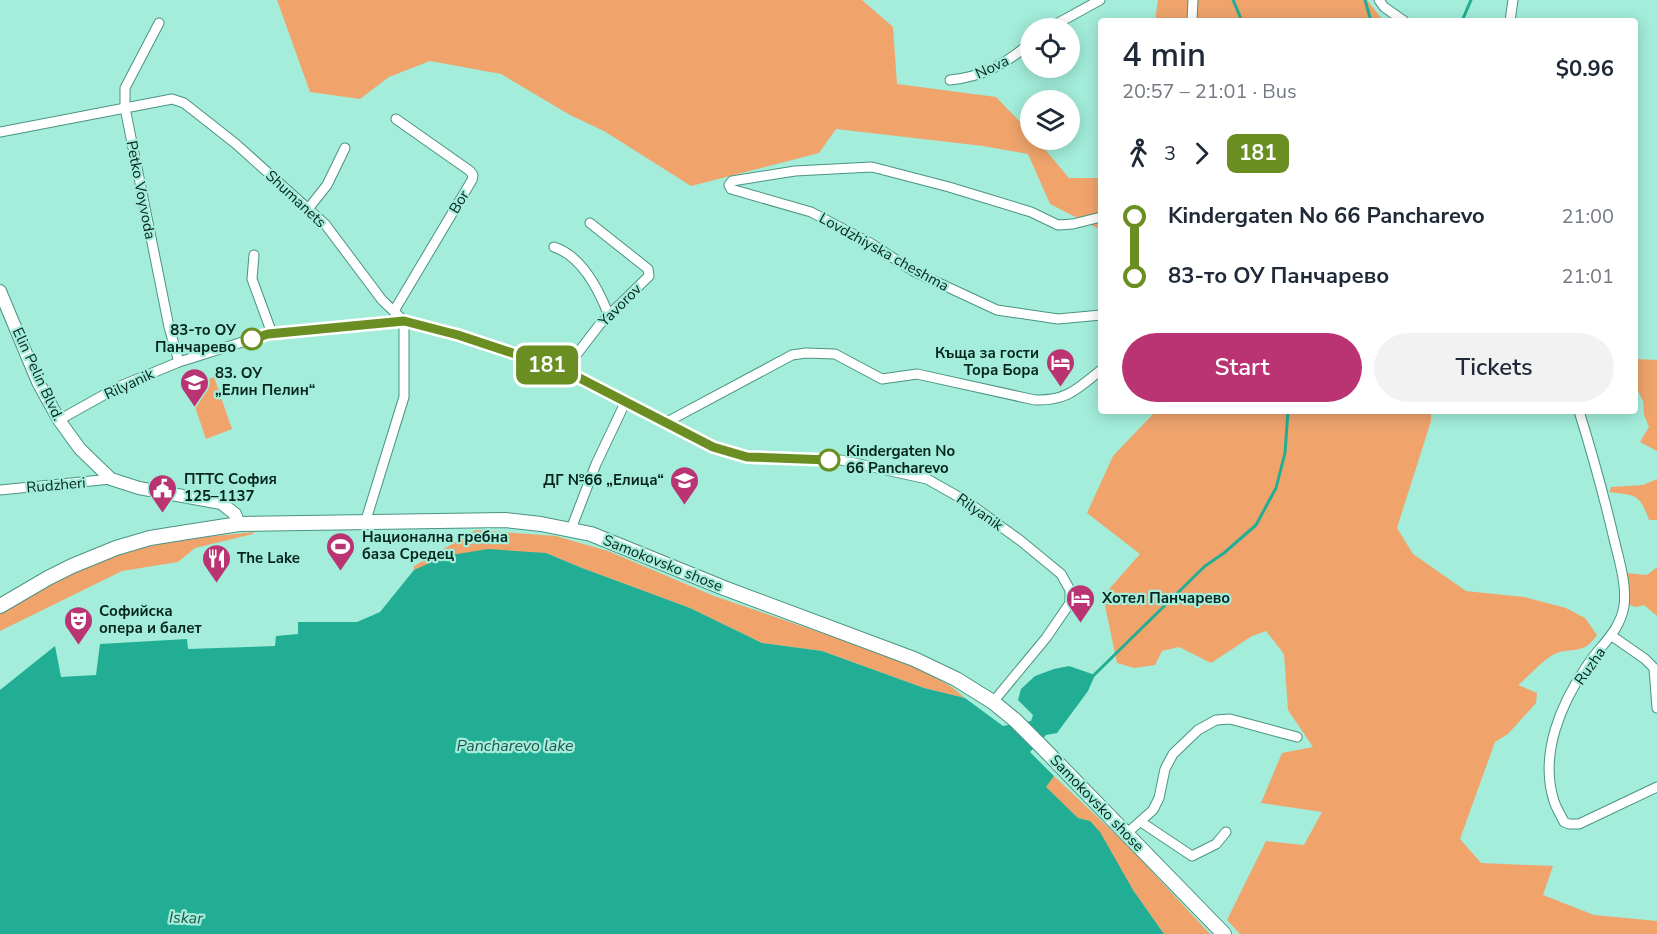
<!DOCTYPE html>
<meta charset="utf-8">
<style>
:root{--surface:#fff;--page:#f2f2f3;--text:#1f2937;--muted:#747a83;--accent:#ba3372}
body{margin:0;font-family:"Nunito Sans",sans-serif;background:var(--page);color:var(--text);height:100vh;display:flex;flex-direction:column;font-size:22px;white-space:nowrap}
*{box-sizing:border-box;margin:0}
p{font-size:20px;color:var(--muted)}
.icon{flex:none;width:33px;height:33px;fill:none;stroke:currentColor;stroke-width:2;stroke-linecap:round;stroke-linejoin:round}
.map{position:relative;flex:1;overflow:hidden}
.side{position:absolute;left:1098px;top:18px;width:540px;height:396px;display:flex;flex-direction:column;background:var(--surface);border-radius:6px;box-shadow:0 3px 15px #0003}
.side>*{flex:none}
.badge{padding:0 12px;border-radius:9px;font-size:21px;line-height:39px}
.fabs{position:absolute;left:1020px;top:18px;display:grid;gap:12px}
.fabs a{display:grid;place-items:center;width:60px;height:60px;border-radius:50%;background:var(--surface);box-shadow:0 3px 15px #0003;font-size:30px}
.map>.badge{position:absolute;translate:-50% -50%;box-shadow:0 0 0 3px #fff}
.legs{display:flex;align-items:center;gap:9px;height:66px;padding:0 24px;font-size:20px}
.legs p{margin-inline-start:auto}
.overview{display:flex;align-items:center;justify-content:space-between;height:102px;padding:0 24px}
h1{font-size:33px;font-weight:600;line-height:45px}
.button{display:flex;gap:12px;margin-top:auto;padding:12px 24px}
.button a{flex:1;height:69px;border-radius:36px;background:var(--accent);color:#fff;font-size:24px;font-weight:600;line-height:69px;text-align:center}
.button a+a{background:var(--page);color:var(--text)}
ul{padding:0 24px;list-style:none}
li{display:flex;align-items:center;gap:21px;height:60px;font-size:22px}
li i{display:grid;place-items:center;width:9px;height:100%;margin:0 8px;background:currentColor}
li i::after{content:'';width:15px;height:15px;margin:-8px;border:4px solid;border-radius:50%;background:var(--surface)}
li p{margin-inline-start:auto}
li:first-child i{background:linear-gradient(#0000 50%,currentColor 0)}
li:last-child i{background:linear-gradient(currentColor 50%,#0000 0)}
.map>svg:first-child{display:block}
</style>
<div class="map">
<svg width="1657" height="934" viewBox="0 0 1657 934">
<rect width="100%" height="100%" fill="#a3edda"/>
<g fill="#f0a46c">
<path d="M 277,0 L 862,0 L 893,27 L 897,84 L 996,97 L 1030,132 L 1030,140 L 1037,140 L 1069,178 L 1101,178 L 1101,230 L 1050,204 L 1028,154 L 983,146 L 836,129 L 819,153 L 691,186 L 604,131 L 570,115 L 501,74 L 430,61 L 389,77 L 360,99 L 310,92 Z"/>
<path d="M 1158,0 L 1367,0 L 1383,20 L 1386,21 L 1155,21 Z"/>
<path d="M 1636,359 L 1657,360 L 1657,451 L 1640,442 L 1649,427 L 1644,415 L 1643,401 L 1635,385 Z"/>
<path d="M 214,377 L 232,429 L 206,439 L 188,386 Z"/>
<path d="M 1156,411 L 1431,411 L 1431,421 L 1397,528 L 1413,554 L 1466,591 L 1524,597 L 1566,608 L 1585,618 L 1597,635 C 1582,658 1568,645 1551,656 C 1539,664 1529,676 1518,685 L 1537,693 L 1536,703 L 1508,734 L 1495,742 L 1460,839 L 1481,863 L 1553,866 L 1543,895 L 1594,915 L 1657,921 L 1657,934 L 1240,934 L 1227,920 L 1266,841 L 1304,845 L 1322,812 L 1261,803 L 1282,753 L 1313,747 L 1288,710 L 1284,654 L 1266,631 L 1252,636 L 1211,663 L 1179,647 L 1162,651 L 1155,665 L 1134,668 L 1117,663 L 1103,596 L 1140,554 L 1087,513 L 1113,456 Z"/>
<path d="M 1657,479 L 1657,520 L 1649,520 C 1639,492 1635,496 1609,492 L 1611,487 L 1643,485 Z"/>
<path d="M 476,530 L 556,536 L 608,551 L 714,596 L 907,662 L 952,687 L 965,698 L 924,688 L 822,651 L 762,643 L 690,608 L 582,568 L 546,553 L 414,570 L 414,566 Z"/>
<path d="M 254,532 L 253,534 L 195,548 L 178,562 L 122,571 L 0,631 L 0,613 C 52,581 110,552 171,542 C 198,537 226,535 254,532 Z"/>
<path d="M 1657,567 L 1657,616 L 1644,605 L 1636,607 L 1626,604 L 1625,573 L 1647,575 Z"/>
<path d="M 1054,776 L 1129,847 L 1210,934 L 1164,934 L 1133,890 L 1090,821 L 1078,818 L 1045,787 Z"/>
</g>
<path fill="#21ae94" d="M 488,549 L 546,553 L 582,568 L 690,608 L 762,643 L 822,651 L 924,688 L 965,698 L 1003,726 L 1031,721 L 1033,715 L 1018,700 L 1021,689 L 1035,676 L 1054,669 L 1069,666 L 1095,675 L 1088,691 L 1057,733 L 1046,735 L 1030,752 L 1054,776 L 1046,787 L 1078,818 L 1090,821 L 1100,832 L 1133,890 L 1164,934 L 0,934 L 0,690 L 55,646 L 61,677 L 96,675 L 100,644 L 187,639 L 188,649 L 275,646 L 276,636 L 298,634 L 298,622 L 357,622 L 380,612 L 414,570 L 445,556 Z"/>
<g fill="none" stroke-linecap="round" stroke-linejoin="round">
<g stroke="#21ae94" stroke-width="3">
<path d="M 1233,0 L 1242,21"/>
<path d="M 1365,0 L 1371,21"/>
<path d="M 1462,21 L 1471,0"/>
<path d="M 1093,676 L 1205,566 L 1224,553 L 1256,525 L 1276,488 L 1285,453 L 1288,411"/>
</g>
<defs>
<g id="minor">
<path d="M 1379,0 L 1384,7 L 1404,21"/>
<path d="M 1192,21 L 1193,0"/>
<path d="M 1510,21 L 1513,0"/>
<path d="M 159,23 L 125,88 L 125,108 L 169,327 L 179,362"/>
<path d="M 1049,28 L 1100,0"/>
<path d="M 950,80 C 982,77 1006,64 1030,43"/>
<path d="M 0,132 L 172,99 L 184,103 L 236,144 L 325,224 L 382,300 L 404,321 L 404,397 L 365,523"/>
<path d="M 308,209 L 327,185 L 345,148"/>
<path d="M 1101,217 L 1073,224 L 1058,225 L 1031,212 L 949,187 L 872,167 L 795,171 L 732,181 L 729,185 L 731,189 L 811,212 L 872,244 L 913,271 L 997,310 L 1058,319 L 1101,315"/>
<path d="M 554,247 C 582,256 599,290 609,316"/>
<path d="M 254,255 L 252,279 L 270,328 L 268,334"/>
<path d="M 394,311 L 472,180 L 473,175 L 470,171 L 396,119"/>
<path d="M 564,371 L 600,324 L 649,276 L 648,269 L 590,223"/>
<path d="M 1579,411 C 1592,453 1604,496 1614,539 C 1619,560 1627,585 1624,606 C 1620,631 1601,645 1588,664 C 1561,703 1539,754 1554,801 C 1556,808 1561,815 1564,822 L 1569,824 L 1579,824 L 1657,787"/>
<path d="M 59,420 L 118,387 L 179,362 L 268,334 L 404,321 L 458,335 L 564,371 L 713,447 L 747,457 L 841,460 L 927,479 L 966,501 L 1021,541 L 1061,574 L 1070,590 L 1070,603 L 1046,638 L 993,702"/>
<path d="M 665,423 L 792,355 L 806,353 L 835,354 L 882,379 L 917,374 L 1035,400 C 1067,401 1077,389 1101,370"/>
<path d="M 0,490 L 111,479"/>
<path d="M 571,529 L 596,464 L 625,403"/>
<path d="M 1612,636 L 1645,659 L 1654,668 L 1657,708"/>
<path d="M 1141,822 L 1192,856 L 1216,844 L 1226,832"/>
<path d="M 1126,834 L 1153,810 L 1159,798 L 1165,769 L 1173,754 L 1198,730 L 1216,720 L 1230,719 L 1297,737"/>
</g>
<path id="tertiary" d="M 0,291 L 38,382 L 59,420 L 80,449 L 111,479 L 139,488 L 221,503 L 235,514 L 239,524"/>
<path id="secondary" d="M 0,606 L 48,578 L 72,566 L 116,548 L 150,538 L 181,533 L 239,524 L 505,520 L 541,524 L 591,534 L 724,588 L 914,659 L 956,679 L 993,702 L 1015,720 L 1041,746 L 1224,934"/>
</defs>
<use href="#minor" stroke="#4b9382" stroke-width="11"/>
<use href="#tertiary" stroke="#4b9382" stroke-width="14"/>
<use href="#secondary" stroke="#4b9382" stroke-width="16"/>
<use href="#minor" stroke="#fff" stroke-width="9"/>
<use href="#tertiary" stroke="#fff" stroke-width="12"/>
<use href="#secondary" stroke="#fff" stroke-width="14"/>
</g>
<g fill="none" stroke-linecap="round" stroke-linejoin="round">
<defs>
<path id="line-1" d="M 252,339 L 268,334 L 404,321 L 458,335 L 564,370 L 713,447 L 747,457 L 829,460"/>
</defs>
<use href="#line-1" stroke="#fff" stroke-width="14"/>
<use href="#line-1" stroke="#6b8e23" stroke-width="9"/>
</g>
<defs>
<symbol id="hotel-pin" viewBox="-11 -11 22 30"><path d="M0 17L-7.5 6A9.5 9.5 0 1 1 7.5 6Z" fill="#ba3372" stroke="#a3edda"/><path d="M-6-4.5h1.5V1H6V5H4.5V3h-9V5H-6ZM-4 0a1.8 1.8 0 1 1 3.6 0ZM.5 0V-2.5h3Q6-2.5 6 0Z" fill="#fff"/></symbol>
<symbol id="school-pin" viewBox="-11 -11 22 30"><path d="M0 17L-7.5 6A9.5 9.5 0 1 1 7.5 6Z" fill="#ba3372" stroke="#a3edda"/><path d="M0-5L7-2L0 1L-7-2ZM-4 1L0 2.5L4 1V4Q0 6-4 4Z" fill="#fff"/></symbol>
<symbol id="civic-pin" viewBox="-11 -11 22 30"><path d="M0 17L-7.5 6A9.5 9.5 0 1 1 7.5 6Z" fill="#ba3372" stroke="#a3edda"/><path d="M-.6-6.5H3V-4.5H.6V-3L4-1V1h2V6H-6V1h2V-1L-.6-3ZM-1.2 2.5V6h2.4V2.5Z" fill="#fff"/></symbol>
<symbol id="stadium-pin" viewBox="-11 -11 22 30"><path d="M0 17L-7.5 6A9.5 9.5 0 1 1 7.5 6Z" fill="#ba3372" stroke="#a3edda"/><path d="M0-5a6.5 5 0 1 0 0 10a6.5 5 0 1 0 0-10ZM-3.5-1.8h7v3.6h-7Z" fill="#fff"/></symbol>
<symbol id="restaurant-pin" viewBox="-11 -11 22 30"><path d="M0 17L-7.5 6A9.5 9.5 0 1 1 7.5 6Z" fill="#ba3372" stroke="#a3edda"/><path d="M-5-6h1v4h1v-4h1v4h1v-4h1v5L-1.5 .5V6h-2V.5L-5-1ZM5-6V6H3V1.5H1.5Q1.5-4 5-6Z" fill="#fff"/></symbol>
<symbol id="theatre-pin" viewBox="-11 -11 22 30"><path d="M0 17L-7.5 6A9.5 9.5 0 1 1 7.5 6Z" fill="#ba3372" stroke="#a3edda"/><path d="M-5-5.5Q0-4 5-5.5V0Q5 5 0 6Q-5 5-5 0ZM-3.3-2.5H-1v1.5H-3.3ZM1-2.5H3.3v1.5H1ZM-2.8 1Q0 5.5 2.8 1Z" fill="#fff"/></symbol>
</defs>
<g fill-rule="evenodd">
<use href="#hotel-pin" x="1044" y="346" width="33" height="45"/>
<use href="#school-pin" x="178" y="366" width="33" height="45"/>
<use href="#school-pin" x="668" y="464" width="33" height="45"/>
<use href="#civic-pin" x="146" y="472" width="33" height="45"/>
<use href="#stadium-pin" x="324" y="530" width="33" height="45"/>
<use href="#restaurant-pin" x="200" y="542" width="33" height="45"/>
<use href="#hotel-pin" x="1064" y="582" width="33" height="45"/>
<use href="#theatre-pin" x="62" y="604" width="33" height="45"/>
</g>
<g fill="#fff" stroke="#6b8e23" stroke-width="3">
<circle cx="252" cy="339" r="10"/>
<circle cx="829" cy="460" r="10"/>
</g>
<g text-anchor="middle" stroke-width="4.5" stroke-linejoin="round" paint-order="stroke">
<g font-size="15" fill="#06251f" stroke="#a3edda">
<text transform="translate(992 67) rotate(-25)" y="5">Nova</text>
<text transform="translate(141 190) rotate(79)" y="5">Petko Voyvoda</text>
<text transform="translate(296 199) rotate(43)" y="5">Shumanets</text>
<text transform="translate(459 202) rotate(-59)" y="5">Bor</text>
<text transform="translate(884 252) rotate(29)" y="5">Lovdzhiyska cheshma</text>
<text transform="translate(620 305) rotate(-45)" y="5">Yavorov</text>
<text transform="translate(38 374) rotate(65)" y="5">Elin Pelin Blvd.</text>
<text transform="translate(129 384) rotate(-25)" y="5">Rilyanik</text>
<text transform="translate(56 485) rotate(-5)" y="5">Rudzheri</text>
<text transform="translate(980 512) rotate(35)" y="5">Rilyanik</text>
<text transform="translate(663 563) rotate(22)" y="5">Samokovsko shose</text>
<text transform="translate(1590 666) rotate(-55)" y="5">Ruzha</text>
<text transform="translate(1097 803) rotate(46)" y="5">Samokovsko shose</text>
</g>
<g font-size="15" font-weight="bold" fill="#06251f" stroke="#a3edda" text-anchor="end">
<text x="236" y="335">83-то ОУ<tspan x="236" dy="17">Панчарево</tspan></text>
<text x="846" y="456" text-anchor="start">Kindergaten No<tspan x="846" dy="17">66 Pancharevo</tspan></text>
</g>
<g font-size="15" font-weight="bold" fill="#06251f" stroke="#a3edda" text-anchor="start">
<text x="1039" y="358" text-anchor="end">Къща за гости<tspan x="1039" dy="17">Тора Бора</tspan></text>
<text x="215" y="378">83. ОУ<tspan x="215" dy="17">„Елин Пелин“</tspan></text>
<text x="184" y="484">ПТТС София<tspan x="184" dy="17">125–1137</tspan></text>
<text x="664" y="485" text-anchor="end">ДГ №66 „Елица“</text>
<text x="362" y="542">Национална гребна<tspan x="362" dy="17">база Средец</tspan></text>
<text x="237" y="563">The Lake</text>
<text x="1102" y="603">Хотел Панчарево</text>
<text x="99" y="616">Софийска<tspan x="99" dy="17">опера и балет</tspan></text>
</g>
<g font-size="16" font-style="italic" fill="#22564b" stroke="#a3edda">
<text x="515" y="751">Pancharevo lake</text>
<text transform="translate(186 917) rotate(2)" y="6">Iskar</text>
</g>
</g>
</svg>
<div class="fabs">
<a><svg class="icon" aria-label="locate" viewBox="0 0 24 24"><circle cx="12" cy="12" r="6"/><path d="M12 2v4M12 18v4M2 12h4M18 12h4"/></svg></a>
<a><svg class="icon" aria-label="layers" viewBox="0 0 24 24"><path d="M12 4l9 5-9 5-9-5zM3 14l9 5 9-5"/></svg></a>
</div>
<b class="badge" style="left:547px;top:365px;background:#6b8e23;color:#fff">181</b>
<section class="side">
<div class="overview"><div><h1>4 min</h1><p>20:57 – 21:01 · Bus</p></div><b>$0.96</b></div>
<div class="legs"><svg class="icon" aria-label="walk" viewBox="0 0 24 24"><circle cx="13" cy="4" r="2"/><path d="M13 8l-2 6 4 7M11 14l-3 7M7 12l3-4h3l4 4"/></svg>3<svg class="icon" aria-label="forward" viewBox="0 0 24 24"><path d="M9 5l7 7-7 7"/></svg><b class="badge" style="background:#6b8e23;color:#fff">181</b></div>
<ul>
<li><i style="color:#6b8e23"></i><b>Kindergaten No 66 Pancharevo</b><p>21:00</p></li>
<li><i style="color:#6b8e23"></i><b>83-то ОУ Панчарево</b><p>21:01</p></li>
</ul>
<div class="button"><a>Start</a><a>Tickets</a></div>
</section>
</div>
